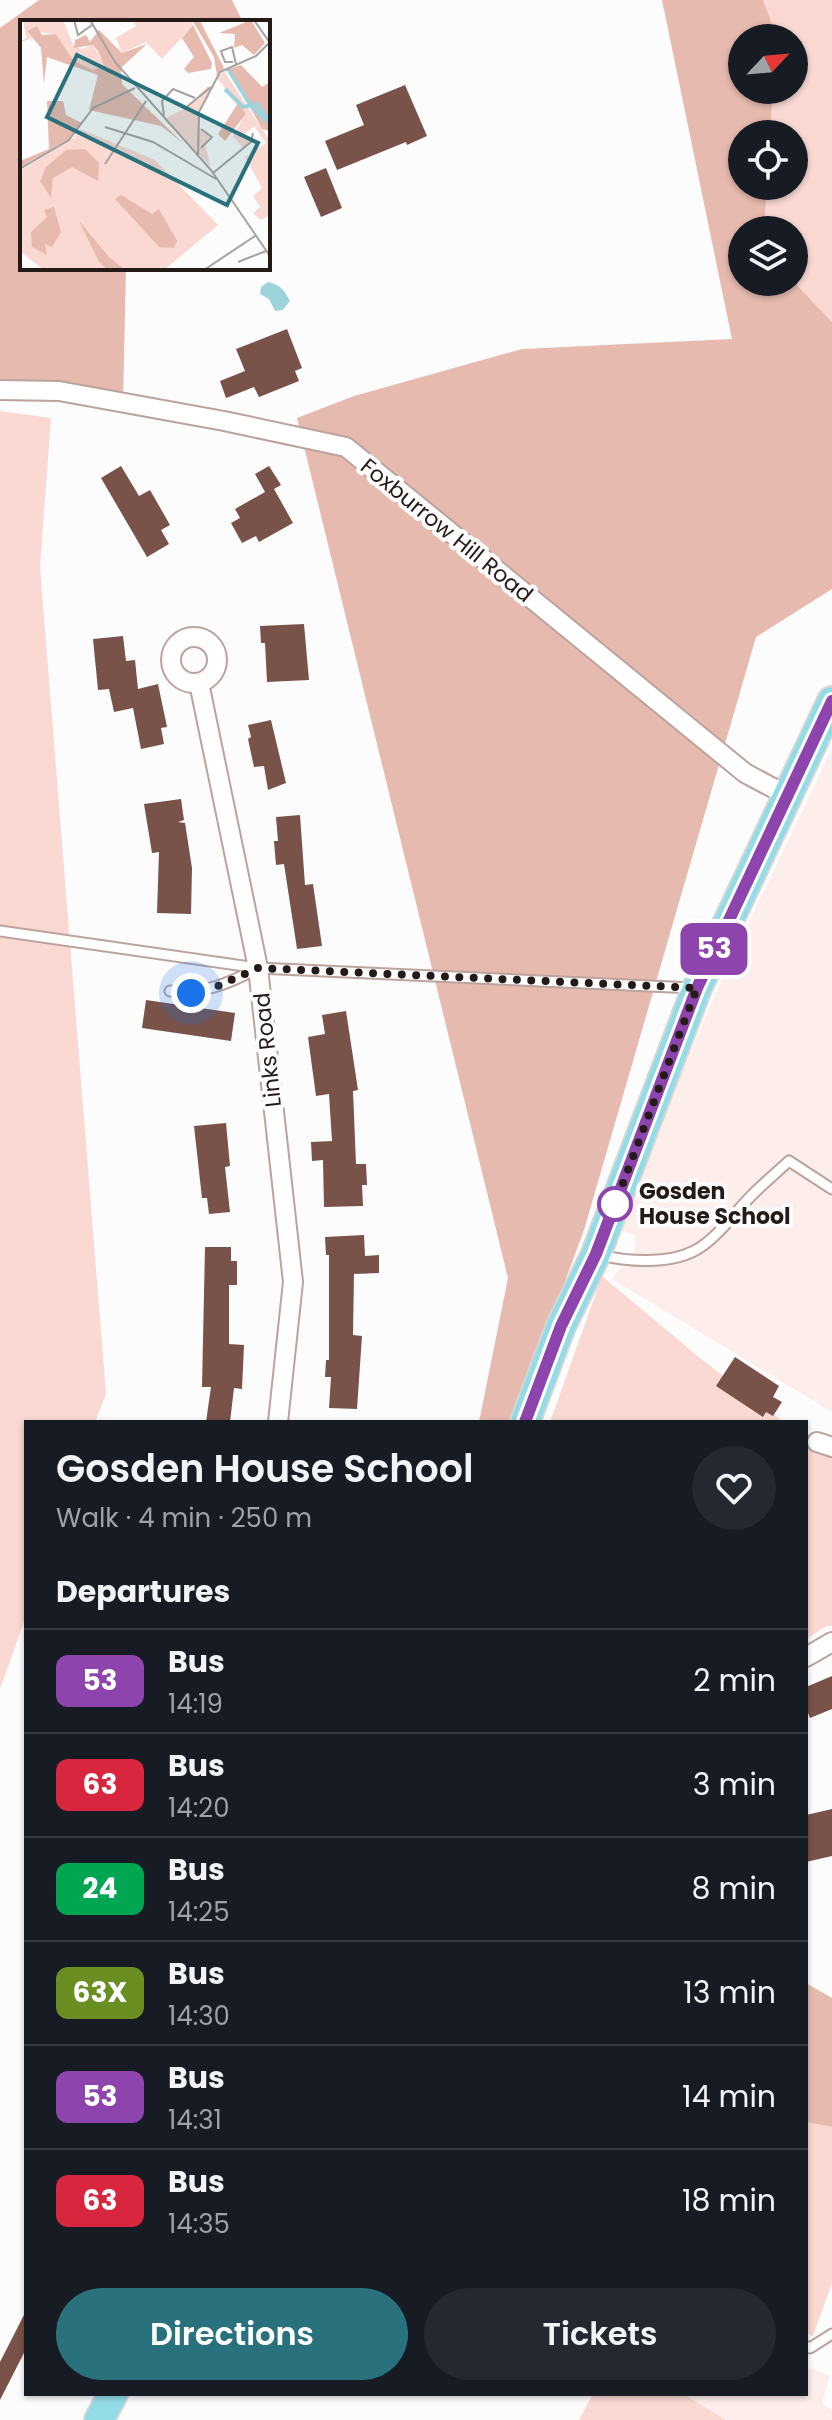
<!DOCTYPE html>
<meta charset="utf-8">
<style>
:root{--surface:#171b24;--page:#242831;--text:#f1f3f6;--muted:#9ea1a6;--line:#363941;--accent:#29717c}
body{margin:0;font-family:Poppins,sans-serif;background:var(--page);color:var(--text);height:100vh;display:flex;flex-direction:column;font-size:30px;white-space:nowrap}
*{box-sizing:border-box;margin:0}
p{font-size:26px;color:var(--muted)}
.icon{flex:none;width:44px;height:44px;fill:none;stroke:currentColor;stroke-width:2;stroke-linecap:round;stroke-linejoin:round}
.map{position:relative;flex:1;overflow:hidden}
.details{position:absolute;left:24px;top:1420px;width:784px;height:976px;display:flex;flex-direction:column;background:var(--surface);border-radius:0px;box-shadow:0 2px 6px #0004}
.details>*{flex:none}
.badge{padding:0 16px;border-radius:12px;font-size:28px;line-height:52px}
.needle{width:52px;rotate:64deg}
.fabs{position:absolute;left:728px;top:24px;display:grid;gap:16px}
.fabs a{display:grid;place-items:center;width:80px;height:80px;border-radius:50%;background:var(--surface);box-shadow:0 2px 6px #0004;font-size:40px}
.you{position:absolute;width:40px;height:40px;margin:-20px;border:6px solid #fff;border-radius:50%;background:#1a73e8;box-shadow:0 0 0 12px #1a73e833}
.map>.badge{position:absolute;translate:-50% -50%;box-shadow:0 0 0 4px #fff}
h2{padding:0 32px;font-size:30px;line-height:72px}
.round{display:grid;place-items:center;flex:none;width:84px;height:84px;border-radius:42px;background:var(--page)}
.summary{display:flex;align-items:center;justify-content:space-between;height:136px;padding:0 32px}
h1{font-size:38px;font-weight:600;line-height:60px}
.button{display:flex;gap:16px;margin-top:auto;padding:16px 32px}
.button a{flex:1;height:92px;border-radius:48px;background:var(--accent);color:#fff;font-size:32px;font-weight:600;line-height:92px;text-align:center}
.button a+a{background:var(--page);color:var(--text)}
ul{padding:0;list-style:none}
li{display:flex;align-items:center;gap:24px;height:104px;padding:0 32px;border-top:2px solid var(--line)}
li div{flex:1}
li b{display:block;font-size:30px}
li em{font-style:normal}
li .badge{min-width:88px;font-weight:700;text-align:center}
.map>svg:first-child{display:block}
</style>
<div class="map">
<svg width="832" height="2420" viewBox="0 0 832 2420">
<rect width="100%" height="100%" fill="#fcfcfc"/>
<g fill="#fdeeeb">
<path d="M 832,749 L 832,1412 L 612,1279 L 620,1268 L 632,1266 L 636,1236 L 618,1229 L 672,1093 L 730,962 Z"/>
<path d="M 806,2366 L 830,2376 L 822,2403 L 832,2410 L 832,2420 L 579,2420 L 593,2394 L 806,2394 Z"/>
</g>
<g fill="#f9d9d2">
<path d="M 763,0 L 832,0 L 832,322 L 794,282 L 794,230 L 764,230 L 767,186 L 794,186 L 794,134 L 770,134 L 773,90 L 794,90 L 794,38 L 776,38 Z"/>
<path d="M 0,411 L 51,418 L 40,567 L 106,1394 L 95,1422 L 26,1422 L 26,1616 L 0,1689 Z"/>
<path d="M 602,1276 L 701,1359 L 784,1422 L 550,1422 Z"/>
<path d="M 806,1439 L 832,1458 L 832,1626 L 827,1626 L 806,1639 Z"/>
<path d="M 806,2122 L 832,2127 L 832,2283 L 813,2336 L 806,2333 Z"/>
<path d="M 593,2394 L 683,2394 L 726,2420 L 579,2420 Z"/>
</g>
<g fill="#e7baaf">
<path d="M 39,0 L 232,0 L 243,22 L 22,22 L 22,268 L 126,268 L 123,403 L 0,389 L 0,28 Z"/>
<path d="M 662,0 L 763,0 L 776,35 L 776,38 L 742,38 L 742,90 L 773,90 L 770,134 L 742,134 L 742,186 L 767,186 L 764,230 L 742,230 L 742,282 L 794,282 L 832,322 L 832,589 L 756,637 L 584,1230 L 513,1422 L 479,1422 L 508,1278 L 297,418 L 354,396 L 522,349 L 732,339 Z"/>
<path d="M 806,1983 L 832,1998 L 832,2127 L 806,2122 Z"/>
</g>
<path fill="#9fd3dc" d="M 268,282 C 281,285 284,290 290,301 L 283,310 L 275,311 L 269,299 L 260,294 L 261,287 Z"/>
<g fill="#795249">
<path d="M 405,85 L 427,136 L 407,145 L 406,142 L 337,170 L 325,141 L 364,125 L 356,105 Z"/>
<path d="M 326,168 L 342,208 L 321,217 L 304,177 Z"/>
<path d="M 287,329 L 302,368 L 295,371 L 299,381 L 259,397 L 254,387 L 226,398 L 220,381 L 245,371 L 236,349 Z"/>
<path d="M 121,466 L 139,496 L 150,490 L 170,525 L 161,530 L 169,544 L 147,557 L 101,478 Z"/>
<path d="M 269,466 L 281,485 L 274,489 L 293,523 L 259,542 L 256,536 L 242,543 L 231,523 L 240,518 L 235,509 L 265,492 L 255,474 Z"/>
<path d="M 304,624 L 309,680 L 267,682 L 265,643 L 261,643 L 260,626 Z"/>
<path d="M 123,636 L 126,661 L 135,660 L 138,689 L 158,684 L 167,727 L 161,728 L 164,744 L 141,749 L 133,708 L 114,712 L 109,689 L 98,690 L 93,639 Z"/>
<path d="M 271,720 L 286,783 L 268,790 L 264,766 L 254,767 L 248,739 L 251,737 L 248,725 Z"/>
<path d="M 181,799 L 184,820 L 178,822 L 185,823 L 192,868 L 191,914 L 157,913 L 159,852 L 152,853 L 144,804 Z"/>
<path d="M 300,815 L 305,885 L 313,884 L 322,946 L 297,949 L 284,864 L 276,865 L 274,841 L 278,841 L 276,817 Z"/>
<path d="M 146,1000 L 235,1013 L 231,1041 L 142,1028 Z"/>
<path d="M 346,1011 L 358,1090 L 353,1091 L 356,1164 L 366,1164 L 367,1185 L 362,1185 L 363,1206 L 324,1207 L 323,1160 L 312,1161 L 311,1142 L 332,1141 L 329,1094 L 316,1096 L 308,1037 L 325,1034 L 322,1015 Z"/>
<path d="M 226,1123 L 230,1166 L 225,1167 L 230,1212 L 209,1214 L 207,1198 L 202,1198 L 194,1126 Z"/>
<path d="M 364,1235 L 365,1256 L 379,1255 L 379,1273 L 354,1274 L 353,1335 L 362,1336 L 357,1409 L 329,1408 L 331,1377 L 325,1377 L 326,1360 L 329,1360 L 329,1255 L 326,1255 L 325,1237 Z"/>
<path d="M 205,1247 L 231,1247 L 231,1261 L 237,1261 L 237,1285 L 229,1285 L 229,1344 L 244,1345 L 242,1389 L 234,1388 L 230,1422 L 206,1422 L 211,1387 L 202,1387 Z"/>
<path d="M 735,1357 L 779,1386 L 773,1397 L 782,1402 L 773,1416 L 766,1412 L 763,1417 L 716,1386 Z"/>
<path d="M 832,1676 L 832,1709 L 810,1718 L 806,1708 L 806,1687 Z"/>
<path d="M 832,1809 L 832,1856 L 806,1862 L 806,1815 Z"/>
<path d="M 26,2311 L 26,2349 L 0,2400 L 0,2362 Z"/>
</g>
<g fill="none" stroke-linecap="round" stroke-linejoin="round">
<defs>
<g id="service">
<path d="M 0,931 L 258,968 L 693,988"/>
<path d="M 170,991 C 204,994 228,984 258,968"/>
<path d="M 601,1255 C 627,1262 669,1264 694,1251 C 716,1240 735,1212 752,1195 C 764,1183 777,1172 789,1161 L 832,1189"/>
<path d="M 806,2346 L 810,2348 L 832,2334"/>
</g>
<g id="minor">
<path d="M 0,390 L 59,391 L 224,421 L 346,447 L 745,773 L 788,796"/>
<circle cx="194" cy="660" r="23"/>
<path d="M 199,683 L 258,968 L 293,1282 L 278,1422"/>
<path d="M 817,1442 L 832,1447"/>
<path d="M 806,1657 L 832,1642"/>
</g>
<g id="primary">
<path d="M 525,1422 L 561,1326 L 596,1254 L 697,988 L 832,701"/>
<path d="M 99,2420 L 113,2394"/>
</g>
</defs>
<use href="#service" stroke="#bca39d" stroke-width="13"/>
<use href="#minor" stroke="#bca39d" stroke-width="22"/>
<use href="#primary" stroke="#d8d6d5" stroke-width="32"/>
<use href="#service" stroke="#fff" stroke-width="9"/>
<use href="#minor" stroke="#fff" stroke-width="18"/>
<use href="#primary" stroke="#92dce7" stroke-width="28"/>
</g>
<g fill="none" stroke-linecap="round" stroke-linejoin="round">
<defs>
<path id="line" d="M 525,1422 L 561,1326 L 596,1254 L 697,988 L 832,701"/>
</defs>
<use href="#line" stroke="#fff" stroke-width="18"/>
<use href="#line" stroke="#8e44ad" stroke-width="12"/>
<path stroke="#241a18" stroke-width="8" stroke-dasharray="0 14.4" d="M 191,993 L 207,991 L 258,968 L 697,988 L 615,1204"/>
</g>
<circle fill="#fff" stroke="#8e44ad" stroke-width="4" cx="615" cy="1204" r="16"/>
<g text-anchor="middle" stroke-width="8" stroke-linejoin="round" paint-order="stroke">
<g font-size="22" fill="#241a18" stroke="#fcfcfc">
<text transform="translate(447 530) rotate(39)" y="8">Foxburrow Hill Road</text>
<text transform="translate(267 1050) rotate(-96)" y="8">Links Road</text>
</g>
<g font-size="22" font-weight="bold" fill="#241a18" stroke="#fcfcfc" text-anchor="start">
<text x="639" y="1199">Gosden<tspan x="639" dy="25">House School</tspan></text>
</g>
</g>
<g transform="translate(20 20)">
<rect width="250" height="250" fill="#fcfcfc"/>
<path d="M 3,0 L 43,0 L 53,25 L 61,29 L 73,25 L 85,46 L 73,50 L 53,40 L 36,14 L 7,11 L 13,18 L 0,22 L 6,18 ZM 113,0 L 170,0 L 173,5 L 142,39 L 126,22 L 102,33 L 96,18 L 116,6 ZM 204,51 L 250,121 L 250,195 L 241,200 L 233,193 L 240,187 L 233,176 L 242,168 L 225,137 L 246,123 L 234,106 L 224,115 L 231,122 L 223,128 L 213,116 L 226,94 L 197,58 ZM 187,67 L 191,67 L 178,95 L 180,109 L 191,116 L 185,123 L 190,146 L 144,99 L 166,88 ZM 60,109 L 135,140 L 198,205 L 144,250 L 24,250 L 0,231 L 0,151 L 54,118 Z" fill="#f9d9d2"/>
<path d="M 172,0 L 180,1 L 204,48 L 197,56 L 194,37 ZM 231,0 L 245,23 L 234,35 L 222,25 L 214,28 L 215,14 L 199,13 ZM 173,5 L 192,43 L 191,49 L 168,53 L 164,49 L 174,37 L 162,18 ZM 17,6 L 22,15 L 36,14 L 53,40 L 73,50 L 84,46 L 78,31 L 73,25 L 54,28 L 55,20 L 66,15 L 70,22 L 79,10 L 102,33 L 127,24 L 101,48 L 102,64 L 164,124 L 141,106 L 69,90 L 78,55 L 27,37 L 24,64 L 21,28 L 7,11 ZM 221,45 L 242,67 L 250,62 L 250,111 L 242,109 L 209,49 ZM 27,81 L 43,81 L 46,95 L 62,103 L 49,120 L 0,149 L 0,141 L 29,129 ZM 218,83 L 226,94 L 205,121 L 198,114 ZM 65,129 L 79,143 L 78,161 L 52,147 L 33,158 L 31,178 L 20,161 L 26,147 L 46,130 ZM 101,175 L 132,194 L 139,189 L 157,221 L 154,228 L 139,227 L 95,179 ZM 34,187 L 41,212 L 32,227 L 25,224 L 27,235 L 12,227 L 11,212 L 27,197 L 24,190 ZM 59,201 L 89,237 L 105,250 L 88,250 L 79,242 Z" fill="#e7baaf"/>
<path fill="none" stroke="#9fd3dc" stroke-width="4" d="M 208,49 L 231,86 L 250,104M 205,69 L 223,87 L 237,84 L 250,101"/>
<path fill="none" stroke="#a6a2a1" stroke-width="2" d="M 54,0 L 58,15 L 72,5M 70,0 L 95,42 L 191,150 L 250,236M 234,0 L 250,23M 213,42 L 205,42 L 201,31 L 212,27 L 216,44M 164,89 L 191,67M 144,96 L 142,81 L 153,69 L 175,78M 85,107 L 133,122 L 196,159M 181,109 L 192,117 L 181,128M 178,135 L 179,92 L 200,52 L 236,36 L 249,23M 85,144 L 126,81M 0,149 L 49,120 L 73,88 L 115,68M 193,153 L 231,122 L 233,113M 218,242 L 246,231M 184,250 L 235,216"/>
<path fill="#29717c" fill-opacity="0.15" stroke="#29717c" stroke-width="4" d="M 57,35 L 238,123 L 207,185 L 27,97 Z"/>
<rect width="250" height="250" fill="none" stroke="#241a18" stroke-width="4"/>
</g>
</svg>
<div class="fabs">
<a><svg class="needle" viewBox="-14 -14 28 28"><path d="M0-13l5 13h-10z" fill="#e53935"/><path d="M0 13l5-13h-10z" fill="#9ea1a6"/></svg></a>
<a><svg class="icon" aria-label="locate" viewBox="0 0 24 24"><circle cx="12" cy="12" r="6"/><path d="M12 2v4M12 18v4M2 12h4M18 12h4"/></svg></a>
<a><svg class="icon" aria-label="layers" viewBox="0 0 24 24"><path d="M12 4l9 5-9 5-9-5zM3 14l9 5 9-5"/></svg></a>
</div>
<div class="you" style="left:191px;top:993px"></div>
<b class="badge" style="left:714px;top:949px;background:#8e44ad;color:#fff">53</b>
<section class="details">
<div class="summary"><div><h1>Gosden House School</h1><p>Walk · 4 min · 250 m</p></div><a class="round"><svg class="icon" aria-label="heart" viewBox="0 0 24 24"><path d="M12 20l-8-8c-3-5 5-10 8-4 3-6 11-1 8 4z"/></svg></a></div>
<h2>Departures</h2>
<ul>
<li><span class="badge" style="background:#8e44ad;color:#fff">53</span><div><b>Bus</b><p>14:19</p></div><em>2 min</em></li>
<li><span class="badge" style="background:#d7263d;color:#fff">63</span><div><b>Bus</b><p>14:20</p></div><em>3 min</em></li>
<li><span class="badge" style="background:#00a651;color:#fff">24</span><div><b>Bus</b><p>14:25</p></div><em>8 min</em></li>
<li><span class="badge" style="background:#6b8e23;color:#fff">63X</span><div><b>Bus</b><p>14:30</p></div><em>13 min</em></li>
<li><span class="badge" style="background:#8e44ad;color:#fff">53</span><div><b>Bus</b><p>14:31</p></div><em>14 min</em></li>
<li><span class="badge" style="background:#d7263d;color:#fff">63</span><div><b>Bus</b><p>14:35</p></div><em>18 min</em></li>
</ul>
<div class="button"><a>Directions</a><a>Tickets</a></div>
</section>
</div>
